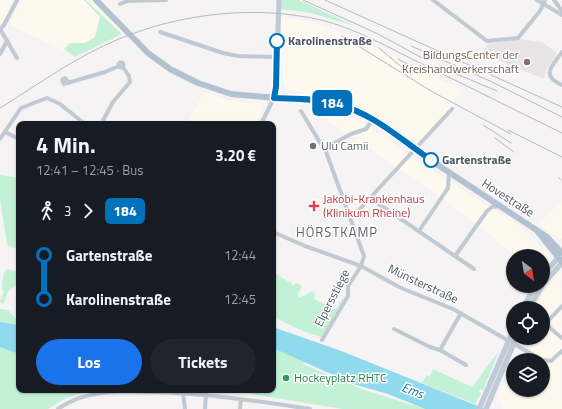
<!DOCTYPE html>
<html lang="de">
<meta charset="utf-8">
<style>
:root{--surface:#171b24;--page:#20242c;--text:#f1f3f6;--muted:#9ea1a6;--accent:#1a73e8}
body{margin:0;font-family:"Titillium Web",sans-serif;background:var(--page);color:var(--text);height:100vh;display:flex;flex-direction:column;font-size:15px;white-space:nowrap}
*{box-sizing:border-box;margin:0}
p{font-size:13px;color:var(--muted)}
.icon{flex:none;width:22px;height:22px;fill:none;stroke:currentColor;stroke-width:2;stroke-linecap:round;stroke-linejoin:round}
.map{position:relative;flex:1;overflow:hidden}
.details{position:absolute;left:16px;top:121px;width:260px;height:272px;display:flex;flex-direction:column;background:var(--surface);border-radius:8px;box-shadow:0 1px 3px #0004}
.details>*{flex:none}
.badge{padding:0 8px;border-radius:6px;font-size:14px;line-height:26px}
.needle{width:26px;rotate:149deg}
.buttons{position:absolute;left:506px;top:249px;display:grid;gap:8px}
.buttons a{display:grid;place-items:center;width:44px;height:44px;border-radius:50%;background:var(--surface);box-shadow:0 1px 3px #0004;font-size:20px}
.map>.badge{position:absolute;translate:-50% -50%;box-shadow:0 0 0 2px #fff}
.legs{display:flex;align-items:center;gap:6px;height:44px;padding:0 20px;font-size:13px}
.legs p{margin-inline-start:auto}
.summary{display:flex;align-items:center;justify-content:space-between;height:68px;padding:0 20px}
h1{font-size:22px;font-weight:700;line-height:30px}
.primary-button{display:flex;gap:8px;margin-top:auto;padding:8px 20px}
.primary-button a{flex:1;height:46px;border-radius:24px;background:var(--accent);color:#fff;font-size:16px;font-weight:700;line-height:46px;text-align:center}
.primary-button a+a{background:var(--page);color:var(--text)}
ul{padding:0 20px;list-style:none}
li{display:flex;align-items:center;gap:14px;height:44px;font-size:15px}
li i{display:grid;place-items:center;width:6px;height:100%;margin:0 5px;background:currentColor}
li i::after{content:'';width:10px;height:10px;margin:-5px;border:3px solid;border-radius:50%;background:var(--surface)}
li p{margin-inline-start:auto}
li:first-child i{background:linear-gradient(#0000 50%,currentColor 0)}
li:last-child i{background:linear-gradient(currentColor 50%,#0000 0)}
.map>svg:first-child{display:block}
</style>
<div class="map">
<svg width="562" height="409" viewBox="0 0 562 409">
<rect width="100%" height="100%" fill="#f5f3f3"/>
<g fill="#fdf9ef">
<path d="M 0,0 L 14,0 L 3,23 L 0,25 Z"/>
<path d="M 21,0 L 88,0 L 123,32 L 76,56 L 9,25 Z"/>
<path d="M 281,16 L 322,25 L 344,33 L 462,90 L 449,109 L 417,143 L 386,120 L 363,108 L 333,97 L 289,90 L 286,87 L 283,81 Z"/>
<path d="M 204,92 L 228,100 L 259,104 L 261,106 L 261,111 L 257,124 L 187,124 Z"/>
<path d="M 333,110 L 363,120 L 364,125 L 373,131 L 387,136 L 403,151 L 404,156 L 408,160 L 413,159 L 418,161 L 520,226 L 549,255 L 543,268 L 543,256 L 516,256 L 444,199 L 327,120 Z"/>
<path d="M 562,200 L 562,239 L 556,238 L 539,224 Z"/>
<path d="M 561,273 L 562,409 L 503,409 L 498,398 L 501,388 L 513,372 L 513,390 L 543,390 L 543,360 L 522,360 L 530,349 L 522,338 L 543,338 L 543,308 L 534,308 L 546,288 Z"/>
</g>
<path fill="#e6e4e5" d="M 519,39 L 542,42 L 557,53 L 546,70 L 544,79 L 482,54 L 488,44 Z"/>
<g fill="#c3f1d5">
<path d="M 84,0 L 86,0 L 122,34 L 75,57 L 64,49 L 70,43 L 85,43 L 95,37 L 100,17 Z"/>
<path d="M 282,0 L 299,0 L 355,26 L 311,13 L 280,9 Z"/>
<path d="M 0,175 L 19,178 L 19,250 L 7,245 L 0,198 Z"/>
<path d="M 6,269 L 19,272 L 19,287 L 17,288 L 16,285 L 9,290 L 3,304 L 0,302 L 4,291 L 2,290 L 3,276 Z"/>
<path d="M 273,272 L 292,284 L 292,286 L 298,283 L 302,287 L 298,294 L 299,298 L 312,291 L 315,294 L 314,299 L 336,309 L 342,299 L 344,299 L 322,337 L 303,331 L 273,317 Z"/>
<path d="M 0,309 L 8,310 L 19,322 L 19,325 L 0,322 Z"/>
<path d="M 0,347 L 19,352 L 19,390 L 91,390 L 64,399 L 48,409 L 0,409 Z"/>
<path d="M 273,348 L 304,361 L 303,364 L 364,390 L 425,409 L 343,409 L 245,393 L 246,390 L 273,390 Z"/>
<path d="M 499,351 L 483,390 L 480,389 L 479,392 L 481,393 L 475,404 L 422,383 L 427,375 L 430,376 L 433,369 L 472,387 Z"/>
</g>
<g fill="#90daee">
<path d="M 0,322 L 19,325 L 19,354 L 0,347 Z"/>
<path d="M 273,327 L 344,352 L 485,409 L 425,409 L 388,394 L 353,384 L 273,348 Z"/>
</g>
<g fill="none" stroke-linecap="round" stroke-linejoin="round">
<g stroke="#c1cad2" stroke-width="4">
<path d="M 433,0 L 487,41 L 518,38 L 540,11 L 545,0"/>
<path d="M 537,0 L 562,15"/>
<path d="M 554,0 L 562,11"/>
<path d="M 120,4 L 127,1 L 166,0"/>
<path d="M 0,29 L 4,25 L 17,0"/>
<path d="M 0,29 L 17,58"/>
<path d="M 160,32 L 223,53 L 238,56 L 277,57"/>
<path d="M 562,52 C 552,67 540,75 562,85"/>
<path d="M 0,54 L 7,41"/>
<circle cx="121" cy="65" r="2.5"/>
<path d="M 69,83 L 65,78 L 62,80 L 64,84 L 105,72 L 119,66"/>
<path d="M 301,111 L 324,149 L 351,134 L 366,129 L 373,119"/>
<path d="M 101,124 L 113,102 L 130,82 L 129,76 L 123,67"/>
<path d="M 261,124 L 274,98"/>
<path d="M 5,132 L 19,139"/>
<path d="M 0,139 L 21,108 L 47,98 L 60,104 L 85,124"/>
<path d="M 370,198 L 474,269"/>
<path d="M 351,217 L 358,211 L 452,109"/>
<path d="M 419,231 L 448,188 L 449,172"/>
<path d="M 273,232 L 305,246 L 361,266 L 401,288 L 453,309 L 542,360"/>
<path d="M 455,256 L 487,211 L 492,207 L 500,206"/>
<path d="M 562,306 L 547,322 L 549,327 L 562,338"/>
<path d="M 394,329 L 430,347 L 440,350 L 461,313"/>
<path d="M 322,340 L 348,296 L 348,286 L 361,266 L 364,256 L 325,149"/>
<path d="M 440,350 L 466,365"/>
<path d="M 543,360 L 551,361 L 562,351"/>
<path d="M 183,393 L 185,409"/>
<path d="M 58,409 C 68,402 79,397 91,395 C 111,390 132,391 152,392 C 205,393 257,401 310,409"/>
<path d="M 205,409 L 206,395"/>
<path d="M 240,409 L 241,399"/>
</g>
<path stroke="#c1cad2" stroke-width="5" d="M 274,98 L 276,87 L 279,0"/>
<g stroke="#c1cbd6" stroke-width="5.5">
<path d="M 543,275 L 558,258"/>
<path d="M 543,284 L 562,263"/>
<path d="M 523,308 L 535,286"/>
<path d="M 529,308 L 542,286"/>
<path d="M 479,409 L 513,331"/>
<path d="M 486,409 L 516,338"/>
</g>
<g stroke="#b3c2d1" stroke-width="6">
<path d="M 96,0 L 148,53 L 170,69 L 198,83 L 231,94 L 335,103 L 373,119 L 441,167 L 547,237 L 562,253"/>
<path d="M 538,232 L 562,262"/>
</g>
<g stroke="#b5b8bd" stroke-width="1">
<path d="M 303,0 L 376,33 L 426,60"/>
<path d="M 325,0 L 562,107"/>
<path d="M 342,36 L 431,91 L 511,134"/>
<path d="M 411,46 L 490,81 L 562,117"/>
<path d="M 379,48 L 411,75"/>
<path d="M 398,59 L 421,71"/>
<path d="M 447,70 L 497,91"/>
<path d="M 0,108 C 39,84 77,56 119,39 C 181,13 256,5 321,20 C 354,28 386,46 416,61 C 465,85 513,109 562,133"/>
<path d="M 483,125 L 511,143"/>
<path d="M 508,130 L 562,157"/>
<path d="M 495,138 L 514,152"/>
<path d="M 559,178 L 561,180"/>
</g>
</g>
<g fill="none" stroke-linecap="round" stroke-linejoin="round">
<defs>
<path id="line-1" d="M 277,41 L 276,87 L 274,98 C 294,99 316,98 336,104 C 373,113 400,139 431,160"/>
</defs>
<use href="#line-1" stroke="#fff" stroke-width="9"/>
<use href="#line-1" stroke="#0072bc" stroke-width="6"/>
</g>
<g fill="#fff" stroke="#0072bc" stroke-width="2">
<circle cx="277" cy="41" r="7"/>
<circle cx="431" cy="160" r="7"/>
</g>
<circle fill="#8d6e63" stroke="#fff" stroke-width="1.5" cx="527" cy="62" r="4"/>
<circle fill="#6b7280" stroke="#fff" stroke-width="1.5" cx="313" cy="146" r="4"/>
<path fill="#e0444e" stroke="#fff" stroke-width="1.5" d="M312 200h4v4h4v4h-4v4h-4v-4h-4v-4h4z"/>
<circle fill="#2e9e5b" stroke="#fff" stroke-width="1.5" cx="286" cy="378" r="4"/>
<g text-anchor="middle" stroke-width="3" stroke-linejoin="round" paint-order="stroke">
<g font-size="12" font-weight="bold" fill="#4a5661" stroke="#fff" text-anchor="start">
<text x="288" y="45">Karolinenstraße</text>
<text x="442" y="164">Gartenstraße</text>
</g>
<g font-size="12" fill="#785e54" stroke="#fff" text-anchor="end">
<text x="519" y="59">BildungsCenter der<tspan x="519" dy="14">Kreishandwerkerschaft</tspan></text>
</g>
<g font-size="12" fill="#5b616d" stroke="#fff" text-anchor="start">
<text x="321" y="150">Ulu Camii</text>
</g>
<g font-size="12" fill="#4a5661" stroke="#fff">
<text transform="translate(508 198) rotate(33)" y="4">Hovestraße</text>
<text transform="translate(423 284) rotate(25)" y="4">Münsterstraße</text>
<text transform="translate(332 298) rotate(-63)" y="4">Elpersstiege</text>
</g>
<g font-size="12" fill="#be3a42" stroke="#fff" text-anchor="start">
<text x="323" y="203">Jakobi-Krankenhaus<tspan x="323" dy="14">(Klinikum Rheine)</tspan></text>
</g>
<g font-size="12" fill="#27864d" stroke="#fff" text-anchor="start">
<text x="294" y="382">Hockeyplatz RHTC</text>
</g>
<g font-size="13" letter-spacing="1" fill="#5f6368" stroke="#fff">
<text x="337" y="237">HÖRSTKAMP</text>
</g>
<g font-size="13" font-style="italic" fill="#0c7c9b" stroke="#fff">
<text transform="translate(413 390) rotate(21)" y="5">Ems</text>
</g>
</g>
</svg>
<div class="buttons">
<a><svg class="needle" viewBox="-14 -14 28 28"><path d="M0-13l5 13h-10z" fill="#e53935"/><path d="M0 13l5-13h-10z" fill="#9ea1a6"/></svg></a>
<a><svg class="icon" aria-label="locate" viewBox="0 0 24 24"><circle cx="12" cy="12" r="6"/><path d="M12 2v4M12 18v4M2 12h4M18 12h4"/></svg></a>
<a><svg class="icon" aria-label="layers" viewBox="0 0 24 24"><path d="M12 4l9 5-9 5-9-5zM3 14l9 5 9-5"/></svg></a>
</div>
<b class="badge" style="left:332px;top:103px;background:#0072bc;color:#fff">184</b>
<section class="details">
<div class="summary"><div><h1>4 Min.</h1><p>12:41 – 12:45 · Bus</p></div><b>3.20 €</b></div>
<div class="legs"><svg class="icon" aria-label="walk" viewBox="0 0 24 24"><circle cx="13" cy="4" r="2"/><path d="M13 8l-2 6 4 7M11 14l-3 7M7 12l3-4h3l4 4"/></svg>3<svg class="icon" aria-label="forward" viewBox="0 0 24 24"><path d="M9 5l7 7-7 7"/></svg><b class="badge" style="background:#0072bc;color:#fff">184</b></div>
<ul>
<li><i style="color:#0072bc"></i><b>Gartenstraße</b><p>12:44</p></li>
<li><i style="color:#0072bc"></i><b>Karolinenstraße</b><p>12:45</p></li>
</ul>
<div class="primary-button"><a>Los</a><a>Tickets</a></div>
</section>
</div>
